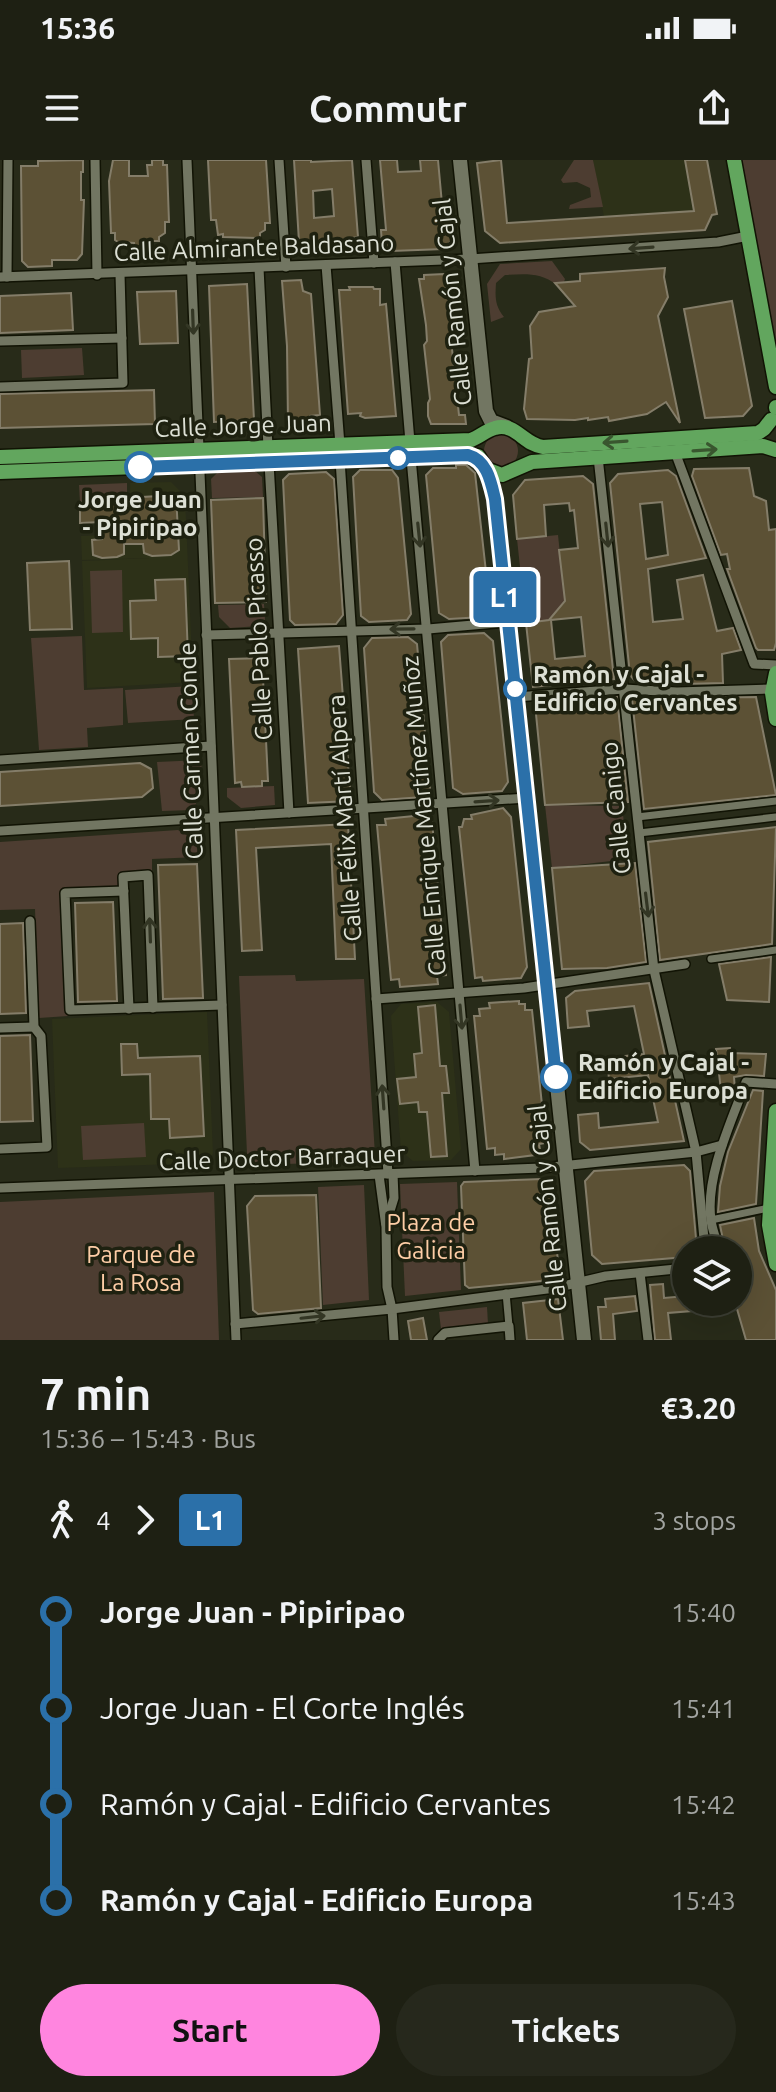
<!DOCTYPE html>
<meta charset="utf-8">
<style>
:root{--surface:#1e2013;--page:#26281c;--text:#f1f3f6;--muted:#a1a3a0;--line:#3c3e33;--accent:#ff85df}
body{margin:0;font-family:Ubuntu,sans-serif;background:var(--page);color:var(--text);height:100vh;display:flex;flex-direction:column;font-size:30px;white-space:nowrap}
*{box-sizing:border-box;margin:0}
p{font-size:26px;color:var(--muted)}
.icon{flex:none;width:44px;height:44px;fill:none;stroke:currentColor;stroke-width:2;stroke-linecap:round;stroke-linejoin:round}
.map{position:relative;height:1180px;overflow:hidden}
.panel{display:flex;flex-direction:column;background:var(--surface);flex:1}
.panel>*{flex:none}
.badge{padding:0 16px;border-radius:6px;font-size:28px;line-height:52px}
.controls{position:absolute;left:672px;top:1076px;display:grid;gap:16px}
.controls a{display:grid;place-items:center;width:80px;height:80px;border-radius:50%;background:var(--surface);box-shadow:0 8px 32px #0002,0 0 0 2px var(--line);font-size:40px}
.map>.badge{position:absolute;translate:-50% -50%;box-shadow:0 0 0 4px #fff}
.legs{display:flex;align-items:center;gap:12px;height:88px;padding:0 40px;font-size:26px}
.legs p{margin-inline-start:auto}
.overview{display:flex;align-items:center;justify-content:space-between;height:136px;padding:0 40px}
h1{font-size:44px;font-weight:600;line-height:60px}
.primary-button{display:flex;gap:16px;margin-top:auto;padding:16px 40px}
.primary-button a{flex:1;height:92px;border-radius:48px;background:var(--accent);color:#111;font-size:32px;font-weight:600;line-height:92px;text-align:center}
.primary-button a+a{background:var(--page);color:var(--text)}
ul{padding:0 40px;list-style:none}
li{display:flex;align-items:center;gap:28px;height:96px;font-size:30px}
li i{display:grid;place-items:center;width:12px;height:100%;margin:0 10px;background:currentColor}
li i::after{content:'';width:20px;height:20px;margin:-10px;border:6px solid;border-radius:50%;background:var(--surface)}
li p{margin-inline-start:auto}
li:first-child i{background:linear-gradient(#0000 50%,currentColor 0)}
li:last-child i{background:linear-gradient(currentColor 50%,#0000 0)}
.status{display:flex;justify-content:space-between;align-items:center;height:56px;padding:0 40px;background:var(--surface);direction:ltr}
.status svg{height:22px;fill:currentColor}
header{display:flex;justify-content:space-between;align-items:center;height:104px;padding:0 40px;background:var(--surface);font-size:36px;font-weight:600}
.map>svg:first-child{display:block}
</style>
<div class="status"><b>15:36</b><svg viewBox="0 0 49 12"><path d="M0 12V9h3v3zM5 12V6h3v6zM10 12V3h3v9zM15 12V0h3v12zM26 1h20v11H26zM47 4h2v5h-2z"/></svg></div>
<header><svg class="icon" aria-label="menu" viewBox="0 0 24 24"><path d="M4 6h16M4 12h16M4 18h16"/></svg>Commutr<svg class="icon" aria-label="share" viewBox="0 0 24 24"><path d="M12 15V3M7 8l5-5 5 5M5 13v7h14v-7"/></svg></header>
<div class="map">
<svg width="776" height="1180" viewBox="0 0 776 1180">
<rect width="100%" height="100%" fill="#282b19"/>
<g fill="#2d3118">
<path d="M 593,0 L 685,0 L 694,51 L 604,57 Z"/>
<path d="M 171,322 L 185,336 L 193,522 L 87,528 L 82,401 L 150,398 L 82,400 L 81,376 L 131,374 L 130,323 Z"/>
<path d="M 437,842 L 449,852 L 461,989 L 451,1000 L 413,1001 L 401,991 L 391,856 L 401,844 Z"/>
<path d="M 207,852 L 213,994 L 204,1003 L 58,1008 L 52,859 Z"/>
</g>
<g fill="#4d3d31">
<path d="M 574,0 L 593,0 L 603,47 L 569,49 L 570,45 L 591,37 L 590,28 L 577,22 L 563,23 L 561,20 Z"/>
<path d="M 735,0 L 776,0 L 776,227 Z"/>
<path d="M 552,101 L 565,119 L 564,122 L 558,123 L 557,125 C 540,112 525,114 505,115 L 496,123 C 495,137 495,146 504,157 L 491,162 L 487,124 L 500,104 Z"/>
<path d="M 82,188 L 84,215 L 22,218 L 21,190 Z"/>
<circle cx="501" cy="291" r="17"/>
<path d="M 255,311 L 262,317 L 263,337 L 212,338 L 211,319 L 218,312 Z"/>
<path d="M 127,323 L 127,340 L 80,342 L 79,325 Z"/>
<path d="M 558,375 L 565,441 L 549,460 L 526,463 L 517,379 Z"/>
<path d="M 122,410 L 123,472 L 92,473 L 90,411 Z"/>
<path d="M 264,444 L 265,460 L 259,466 L 230,468 L 219,457 L 218,445 Z"/>
<path d="M 82,476 L 84,530 L 123,528 L 123,565 L 87,568 L 88,587 L 39,590 L 31,478 Z"/>
<path d="M 192,526 L 194,559 L 128,563 L 125,530 Z"/>
<path d="M 201,600 L 203,632 L 192,650 L 162,651 L 157,602 Z"/>
<path d="M 274,626 L 275,645 L 241,648 L 227,637 L 227,628 Z"/>
<path d="M 545,645 L 622,646 L 628,699 L 552,708 Z"/>
<path d="M 178,670 L 196,681 L 198,697 L 152,699 L 152,711 L 118,713 L 119,729 L 63,732 L 68,856 L 39,858 L 35,749 L 0,750 L 0,682 Z"/>
<path d="M 295,815 L 296,821 L 364,819 L 375,995 L 371,1001 L 258,1005 L 247,994 L 239,816 Z"/>
<path d="M 144,963 L 146,997 L 83,1000 L 81,966 Z"/>
<path d="M 457,1022 L 461,1130 L 405,1136 L 400,1024 Z"/>
<path d="M 364,1025 L 369,1140 L 323,1145 L 318,1027 Z"/>
<path d="M 214,1032 L 219,1180 L 0,1180 L 0,1042 Z"/>
<path d="M 487,1147 L 488,1164 L 441,1169 L 439,1152 Z"/>
</g>
<g fill="#5c5135" stroke="#847d69" stroke-width="2" fill-rule="evenodd">
<path d="M 83,0 L 83,12 L 81,12 L 81,40 L 84,40 L 82,94 L 77,100 L 52,100 L 52,106 L 28,107 L 22,101 L 21,6 L 38,6 L 38,1 Z"/>
<path d="M 113,0 L 129,0 L 129,16 L 148,16 L 147,5 L 152,5 L 152,0 L 163,0 L 163,5 L 167,5 L 169,62 L 165,62 L 165,73 L 159,77 L 159,81 L 147,81 L 147,93 L 135,93 L 134,83 L 118,82 L 115,80 L 115,73 L 111,73 L 109,21 Z"/>
<path d="M 208,0 L 266,0 L 270,63 L 265,63 L 265,70 L 260,73 L 260,78 L 223,77 L 223,74 L 218,75 L 216,60 L 211,60 Z"/>
<path d="M 294,0 L 311,0 L 311,2 L 352,0 L 358,77 L 352,78 L 353,84 L 341,85 L 342,93 L 319,94 L 318,88 L 307,88 L 306,82 L 299,82 ZM 332,29 L 334,56 L 314,58 L 313,31 Z"/>
<path d="M 380,0 L 397,0 L 398,12 L 421,11 L 420,0 L 438,0 L 444,66 L 450,65 L 451,81 L 444,89 L 391,91 L 382,84 L 381,70 L 386,70 Z"/>
<path d="M 501,0 L 507,63 L 694,51 L 685,0 L 707,0 L 717,54 L 712,55 L 705,70 L 500,83 L 485,71 L 477,3 Z"/>
<path d="M 665,108 L 664,117 L 668,137 L 658,156 L 680,263 L 666,242 L 647,254 L 609,261 L 608,257 L 588,260 L 588,258 L 575,260 L 527,259 L 524,249 L 529,199 L 532,198 L 530,166 L 539,152 L 575,146 L 555,123 L 580,121 L 580,114 Z"/>
<path d="M 444,114 L 453,169 L 450,170 L 459,255 L 465,255 L 466,264 L 431,264 L 428,256 L 428,243 L 430,239 L 424,185 L 427,181 L 426,165 L 419,119 L 424,119 L 424,115 Z"/>
<path d="M 301,120 L 303,131 L 311,134 L 320,255 L 310,256 L 310,261 L 288,262 L 287,186 L 282,121 Z"/>
<path d="M 247,124 L 254,260 L 214,262 L 209,126 Z"/>
<path d="M 349,127 L 373,127 L 374,129 L 380,129 L 380,145 L 386,144 L 396,256 L 365,258 L 360,256 L 361,253 L 348,254 L 339,130 L 350,130 Z"/>
<path d="M 176,131 L 178,183 L 140,184 L 137,132 Z"/>
<path d="M 71,133 L 73,170 L 0,173 L 0,136 Z"/>
<path d="M 732,141 L 752,246 L 743,256 L 705,258 L 684,149 Z"/>
<path d="M 154,230 L 155,264 L 0,268 L 0,234 Z"/>
<path d="M 456,305 L 466,305 L 475,313 L 490,448 L 483,457 L 449,459 L 439,453 L 426,315 L 433,308 L 456,308 Z"/>
<path d="M 749,308 L 754,336 L 766,341 L 769,370 L 776,369 L 776,483 L 774,490 L 758,490 L 756,488 L 727,409 L 730,409 L 727,394 L 721,395 L 692,316 L 694,309 Z"/>
<path d="M 360,310 L 392,310 L 398,318 L 411,454 L 407,460 L 369,462 L 361,456 L 353,317 Z"/>
<path d="M 668,310 L 676,316 L 706,398 L 648,409 L 653,462 L 683,459 L 677,420 L 703,415 L 717,471 L 733,468 L 741,490 L 722,494 L 723,523 L 683,524 L 683,520 L 635,521 L 630,515 L 610,323 L 618,314 ZM 662,342 L 668,395 L 646,399 L 640,344 Z"/>
<path d="M 326,312 L 334,319 L 343,455 L 336,464 L 295,465 L 290,460 L 283,320 L 289,314 Z"/>
<path d="M 583,316 L 593,324 L 614,519 L 533,527 L 526,463 L 549,460 L 565,441 L 559,390 L 578,388 L 574,350 L 570,351 L 569,343 L 544,345 L 546,376 L 517,379 L 513,335 L 525,320 ZM 581,457 L 585,496 L 555,499 L 551,460 Z"/>
<path d="M 176,335 L 179,390 L 171,395 L 152,396 L 144,393 L 143,384 L 124,384 L 124,394 L 117,397 L 102,398 L 93,395 L 92,380 L 102,379 L 101,362 L 80,363 L 80,342 L 142,340 L 142,337 Z"/>
<path d="M 263,338 L 266,442 L 215,443 L 211,340 Z"/>
<path d="M 69,401 L 72,469 L 30,470 L 27,403 Z"/>
<path d="M 185,419 L 188,496 L 158,497 L 158,478 L 131,479 L 130,441 L 156,440 L 155,420 Z"/>
<path d="M 484,473 L 493,481 L 508,622 L 502,631 L 463,634 L 453,628 L 441,482 L 448,475 Z"/>
<path d="M 408,477 L 417,484 L 430,629 L 423,637 L 382,640 L 374,632 L 364,488 L 372,478 Z"/>
<path d="M 339,486 L 351,641 L 308,643 L 298,489 Z"/>
<path d="M 262,498 L 268,621 L 262,621 L 262,626 L 242,627 L 241,622 L 235,623 L 229,499 Z"/>
<path d="M 617,537 L 628,642 L 545,645 L 535,544 Z"/>
<path d="M 756,537 L 776,635 L 644,649 L 632,539 Z"/>
<path d="M 140,603 L 151,609 L 153,628 L 142,637 L 0,646 L 0,612 Z"/>
<path d="M 503,648 L 511,657 L 527,807 L 521,818 L 483,821 L 482,817 L 475,818 L 459,667 L 462,667 L 464,659 L 472,659 L 471,655 Z"/>
<path d="M 423,655 L 423,662 L 432,661 L 446,815 L 437,816 L 438,824 L 400,827 L 399,819 L 391,820 L 377,665 L 386,665 L 385,659 Z"/>
<path d="M 348,664 L 355,799 L 336,799 L 331,684 L 256,688 L 262,790 L 242,791 L 236,670 Z"/>
<path d="M 776,667 L 772,784 L 660,800 L 648,682 Z"/>
<path d="M 635,703 L 646,802 L 607,808 L 562,809 L 552,708 Z"/>
<path d="M 197,704 L 203,838 L 163,839 L 158,705 Z"/>
<path d="M 113,742 L 117,841 L 78,842 L 75,743 Z"/>
<path d="M 23,763 L 26,853 L 0,854 L 0,764 Z"/>
<path d="M 771,797 L 769,842 L 727,840 L 719,804 Z"/>
<path d="M 649,823 L 684,981 L 590,990 L 580,982 L 578,955 L 598,953 L 599,968 L 658,962 L 648,915 L 609,919 L 607,898 L 644,894 L 634,846 L 587,851 L 589,866 L 568,868 L 566,838 L 575,831 Z"/>
<path d="M 519,841 L 519,844 L 525,844 L 525,850 L 532,850 L 546,983 L 539,984 L 540,990 L 535,991 L 535,995 L 504,999 L 504,994 L 495,995 L 495,988 L 487,989 L 474,856 L 480,856 L 479,849 L 490,848 L 489,843 Z"/>
<path d="M 435,845 L 440,906 L 446,906 L 449,933 L 442,933 L 447,996 L 431,997 L 427,952 L 419,952 L 418,942 L 400,944 L 397,919 L 416,917 L 414,894 L 422,893 L 418,847 Z"/>
<path d="M 30,875 L 33,961 L 0,962 L 0,876 Z"/>
<path d="M 121,884 L 137,884 L 138,898 L 200,896 L 204,976 L 170,978 L 169,959 L 151,959 L 150,914 L 122,915 Z"/>
<path d="M 730,888 L 730,893 L 766,894 L 764,916 L 746,915 L 734,917 L 735,930 L 721,930 L 716,889 Z"/>
<path d="M 753,930 L 763,931 L 756,1044 L 718,1052 L 720,1026 L 728,992 Z"/>
<path d="M 684,1005 L 690,1011 L 697,1090 L 686,1090 L 686,1097 L 602,1104 L 592,1095 L 585,1021 L 594,1011 Z"/>
<path d="M 542,1019 L 550,1026 L 559,1111 L 552,1120 L 469,1128 L 465,1125 L 461,1026 L 464,1022 Z"/>
<path d="M 316,1035 L 321,1148 L 258,1154 L 253,1150 L 247,1046 L 255,1036 Z"/>
<path d="M 754,1058 L 759,1091 L 776,1130 L 776,1180 L 746,1180 L 735,1142 L 738,1142 L 738,1090 L 725,1090 L 720,1065 Z"/>
<path d="M 663,1124 L 664,1138 L 686,1136 L 686,1142 L 691,1142 L 692,1151 L 668,1153 L 671,1180 L 655,1180 L 650,1125 Z"/>
<path d="M 635,1136 L 637,1151 L 613,1154 L 615,1180 L 601,1180 L 598,1147 L 606,1147 L 605,1139 Z"/>
<path d="M 558,1139 L 563,1180 L 527,1180 L 523,1143 Z"/>
<path d="M 423,1158 L 427,1180 L 411,1180 L 408,1161 Z"/>
</g>
<g fill="none" stroke-linecap="round" stroke-linejoin="round">
<defs>
<g id="pedestrian">
<path d="M 637,657 L 776,641"/>
<path d="M 639,673 L 776,657"/>
<path d="M 711,799 L 776,790"/>
<path d="M 711,1060 L 769,1048"/>
<path d="M 506,1133 L 509,1166"/>
</g>
<g id="minor">
<path d="M 95,0 L 97,115"/>
<path d="M 187,0 L 236,1180"/>
<path d="M 279,0 L 286,107"/>
<path d="M 366,0 L 374,103"/>
<path d="M 395,102 L 410,282"/>
<path d="M 326,105 L 340,285"/>
<path d="M 259,108 L 268,287"/>
<path d="M 0,117 L 470,99 L 718,82 L 748,76"/>
<path d="M 7,117 L 8,0"/>
<path d="M 0,181 L 122,178"/>
<path d="M 0,227 L 123,223 L 120,114"/>
<path d="M 675,292 L 754,504 L 776,505"/>
<path d="M 598,297 L 654,810 L 696,992 L 705,1090"/>
<path d="M 411,298 L 475,1011"/>
<path d="M 340,300 L 388,1014"/>
<path d="M 269,303 L 289,653"/>
<path d="M 206,475 L 428,469 L 507,462"/>
<path d="M 516,537 L 624,529 L 677,532 L 772,529"/>
<path d="M 0,600 L 211,586"/>
<path d="M 0,671 L 527,638"/>
<path d="M 124,731 L 65,733 L 70,850 L 222,845"/>
<path d="M 376,839 L 524,828 L 685,804"/>
<path d="M 129,849 L 123,717 L 148,715 L 153,848"/>
<path d="M 0,868 L 34,867"/>
<path d="M 0,989 L 47,987 L 41,876 L 34,867 L 30,761"/>
<path d="M 379,1015 L 386,1067 L 387,1127 L 392,1149 L 394,1180"/>
<path d="M 0,1028 L 542,1008 L 696,992 L 722,985"/>
<path d="M 386,1064 L 394,1038 L 393,1014"/>
<path d="M 718,1090 C 717,1079 712,1070 711,1060 C 705,1017 731,962 746,922 L 776,924"/>
<path d="M 640,1113 L 648,1180"/>
<path d="M 235,1164 L 392,1149 L 555,1128 L 606,1116 L 686,1108"/>
<path d="M 438,1180 L 445,1173 L 509,1166 L 510,1180"/>
</g>
<g id="secondary">
<path d="M 460,0 L 486,251 L 491,261 L 507,267"/>
<path d="M 483,306 L 491,321 L 495,339 L 584,1180"/>
</g>
<g id="primary">
<path d="M 734,0 L 776,227"/>
<path d="M 776,248 L 776,247"/>
<path d="M 478,296 L 486,309 L 502,315 L 532,302 L 763,286 L 776,290"/>
<path d="M 0,297 L 471,280 C 480,277 486,270 495,268 C 515,262 524,285 543,287 L 758,273 L 764,269 L 771,260"/>
<path d="M 0,312 L 468,295 L 475,297 L 481,303"/>
<path d="M 776,513 L 772,533 L 776,559"/>
<path d="M 776,951 L 769,1065 L 776,1104"/>
</g>
</defs>
<use href="#pedestrian" stroke="#111304" stroke-width="10"/>
<use href="#minor" stroke="#111304" stroke-width="12"/>
<use href="#secondary" stroke="#111304" stroke-width="17"/>
<use href="#primary" stroke="#111304" stroke-width="17"/>
<use href="#pedestrian" stroke="#727662" stroke-width="7"/>
<use href="#minor" stroke="#727662" stroke-width="9"/>
<use href="#secondary" stroke="#727662" stroke-width="14"/>
<use href="#primary" stroke="#62a65e" stroke-width="14"/>
</g>
<defs><path id="oneway-shaft" d="M-6 0H5M1.5-3L5.5 0L1.5 3" fill="none" stroke-width="1.6" stroke-linecap="round" stroke-linejoin="round" transform="scale(2)"/></defs>
<g stroke="#333624">
<use href="#oneway-shaft" transform="translate(641 88) rotate(176)"/>
<use href="#oneway-shaft" transform="translate(193 162) rotate(88)"/>
<use href="#oneway-shaft" transform="translate(419 375) rotate(84)"/>
<use href="#oneway-shaft" transform="translate(607 375) rotate(84)"/>
<use href="#oneway-shaft" transform="translate(402 469) rotate(179)"/>
<use href="#oneway-shaft" transform="translate(487 641) rotate(-4)"/>
<use href="#oneway-shaft" transform="translate(647 745) rotate(83)"/>
<use href="#oneway-shaft" transform="translate(150 770) rotate(-92)"/>
<use href="#oneway-shaft" transform="translate(461 857) rotate(85)"/>
<use href="#oneway-shaft" transform="translate(383 937) rotate(-94)"/>
<use href="#oneway-shaft" transform="translate(313 1157) rotate(-6)"/>
</g>
<g stroke="#39562f">
<use href="#oneway-shaft" transform="translate(615 282) rotate(176)"/>
<use href="#oneway-shaft" transform="translate(705 290) rotate(-4)"/>
</g>
<g fill="none" stroke-linecap="round" stroke-linejoin="round">
<defs>
<path id="line-1" d="M 140,307 L 468,295 C 487,300 491,322 495,339 L 556,917"/>
</defs>
<use href="#line-1" stroke="#fff" stroke-width="18"/>
<use href="#line-1" stroke="#2b70a9" stroke-width="12"/>
</g>
<g fill="#fff" stroke="#2b70a9" stroke-width="4">
<circle cx="398" cy="298" r="10"/>
<circle cx="140" cy="307" r="14"/>
<circle cx="515" cy="529" r="10"/>
<circle cx="556" cy="917" r="14"/>
</g>
<g text-anchor="middle" stroke-width="7" stroke-linejoin="round" paint-order="stroke">
<g font-size="24" fill="#dde0d5" stroke="#1e2110">
<text transform="translate(254 88) rotate(-2)" y="8">Calle Almirante Baldasano</text>
<text transform="translate(453 142) rotate(-96)" y="8">Calle Ramón y Cajal</text>
<text transform="translate(243 266) rotate(-2)" y="8">Calle Jorge Juan</text>
<text transform="translate(259 479) rotate(-93)" y="8">Calle Pablo Picasso</text>
<text transform="translate(191 591) rotate(-92)" y="8">Calle Carmen Conde</text>
<text transform="translate(616 648) rotate(-96)" y="8">Calle Canigo</text>
<text transform="translate(424 656) rotate(-95)" y="8">Calle Enrique Martínez Muñoz</text>
<text transform="translate(345 658) rotate(-94)" y="8">Calle Félix Martí Alpera</text>
<text transform="translate(282 998) rotate(-2)" y="8">Calle Doctor Barraquer</text>
<text transform="translate(548 1048) rotate(-96)" y="8">Calle Ramón y Cajal</text>
</g>
<g font-size="24" font-weight="bold" fill="#dde0d5" stroke="#1e2110" text-anchor="start">
<text x="140" y="348" text-anchor="middle">Jorge Juan<tspan x="140" dy="28">- Pipiripao</tspan></text>
<text x="533" y="523">Ramón y Cajal -<tspan x="533" dy="28">Edificio Cervantes</tspan></text>
<text x="578" y="911">Ramón y Cajal -<tspan x="578" dy="28">Edificio Europa</tspan></text>
</g>
<g font-size="24" fill="#fdcda6" stroke="#1e2110">
<text x="431" y="1071">Plaza de<tspan x="431" dy="28">Galicia</tspan></text>
<text x="141" y="1103">Parque de<tspan x="141" dy="28">La Rosa</tspan></text>
</g>
</g>
</svg>
<div class="controls">
<a><svg class="icon" aria-label="layers" viewBox="0 0 24 24"><path d="M12 4l9 5-9 5-9-5zM3 14l9 5 9-5"/></svg></a>
</div>
<b class="badge" style="left:505px;top:437px;background:#2b70a9;color:#fff">L1</b>
</div>
<section class="panel">
<div class="overview"><div><h1>7 min</h1><p>15:36 – 15:43 · Bus</p></div><b>€3.20</b></div>
<div class="legs"><svg class="icon" aria-label="walk" viewBox="0 0 24 24"><circle cx="13" cy="4" r="2"/><path d="M13 8l-2 6 4 7M11 14l-3 7M7 12l3-4h3l4 4"/></svg>4<svg class="icon" aria-label="forward" viewBox="0 0 24 24"><path d="M9 5l7 7-7 7"/></svg><b class="badge" style="background:#2b70a9;color:#fff">L1</b><p>3 stops</p></div>
<ul>
<li><i style="color:#2b70a9"></i><b>Jorge Juan - Pipiripao</b><p>15:40</p></li>
<li><i style="color:#2b70a9"></i><span>Jorge Juan - El Corte Inglés</span><p>15:41</p></li>
<li><i style="color:#2b70a9"></i><span>Ramón y Cajal - Edificio Cervantes</span><p>15:42</p></li>
<li><i style="color:#2b70a9"></i><b>Ramón y Cajal - Edificio Europa</b><p>15:43</p></li>
</ul>
<div class="primary-button"><a>Start</a><a>Tickets</a></div>
</section>
